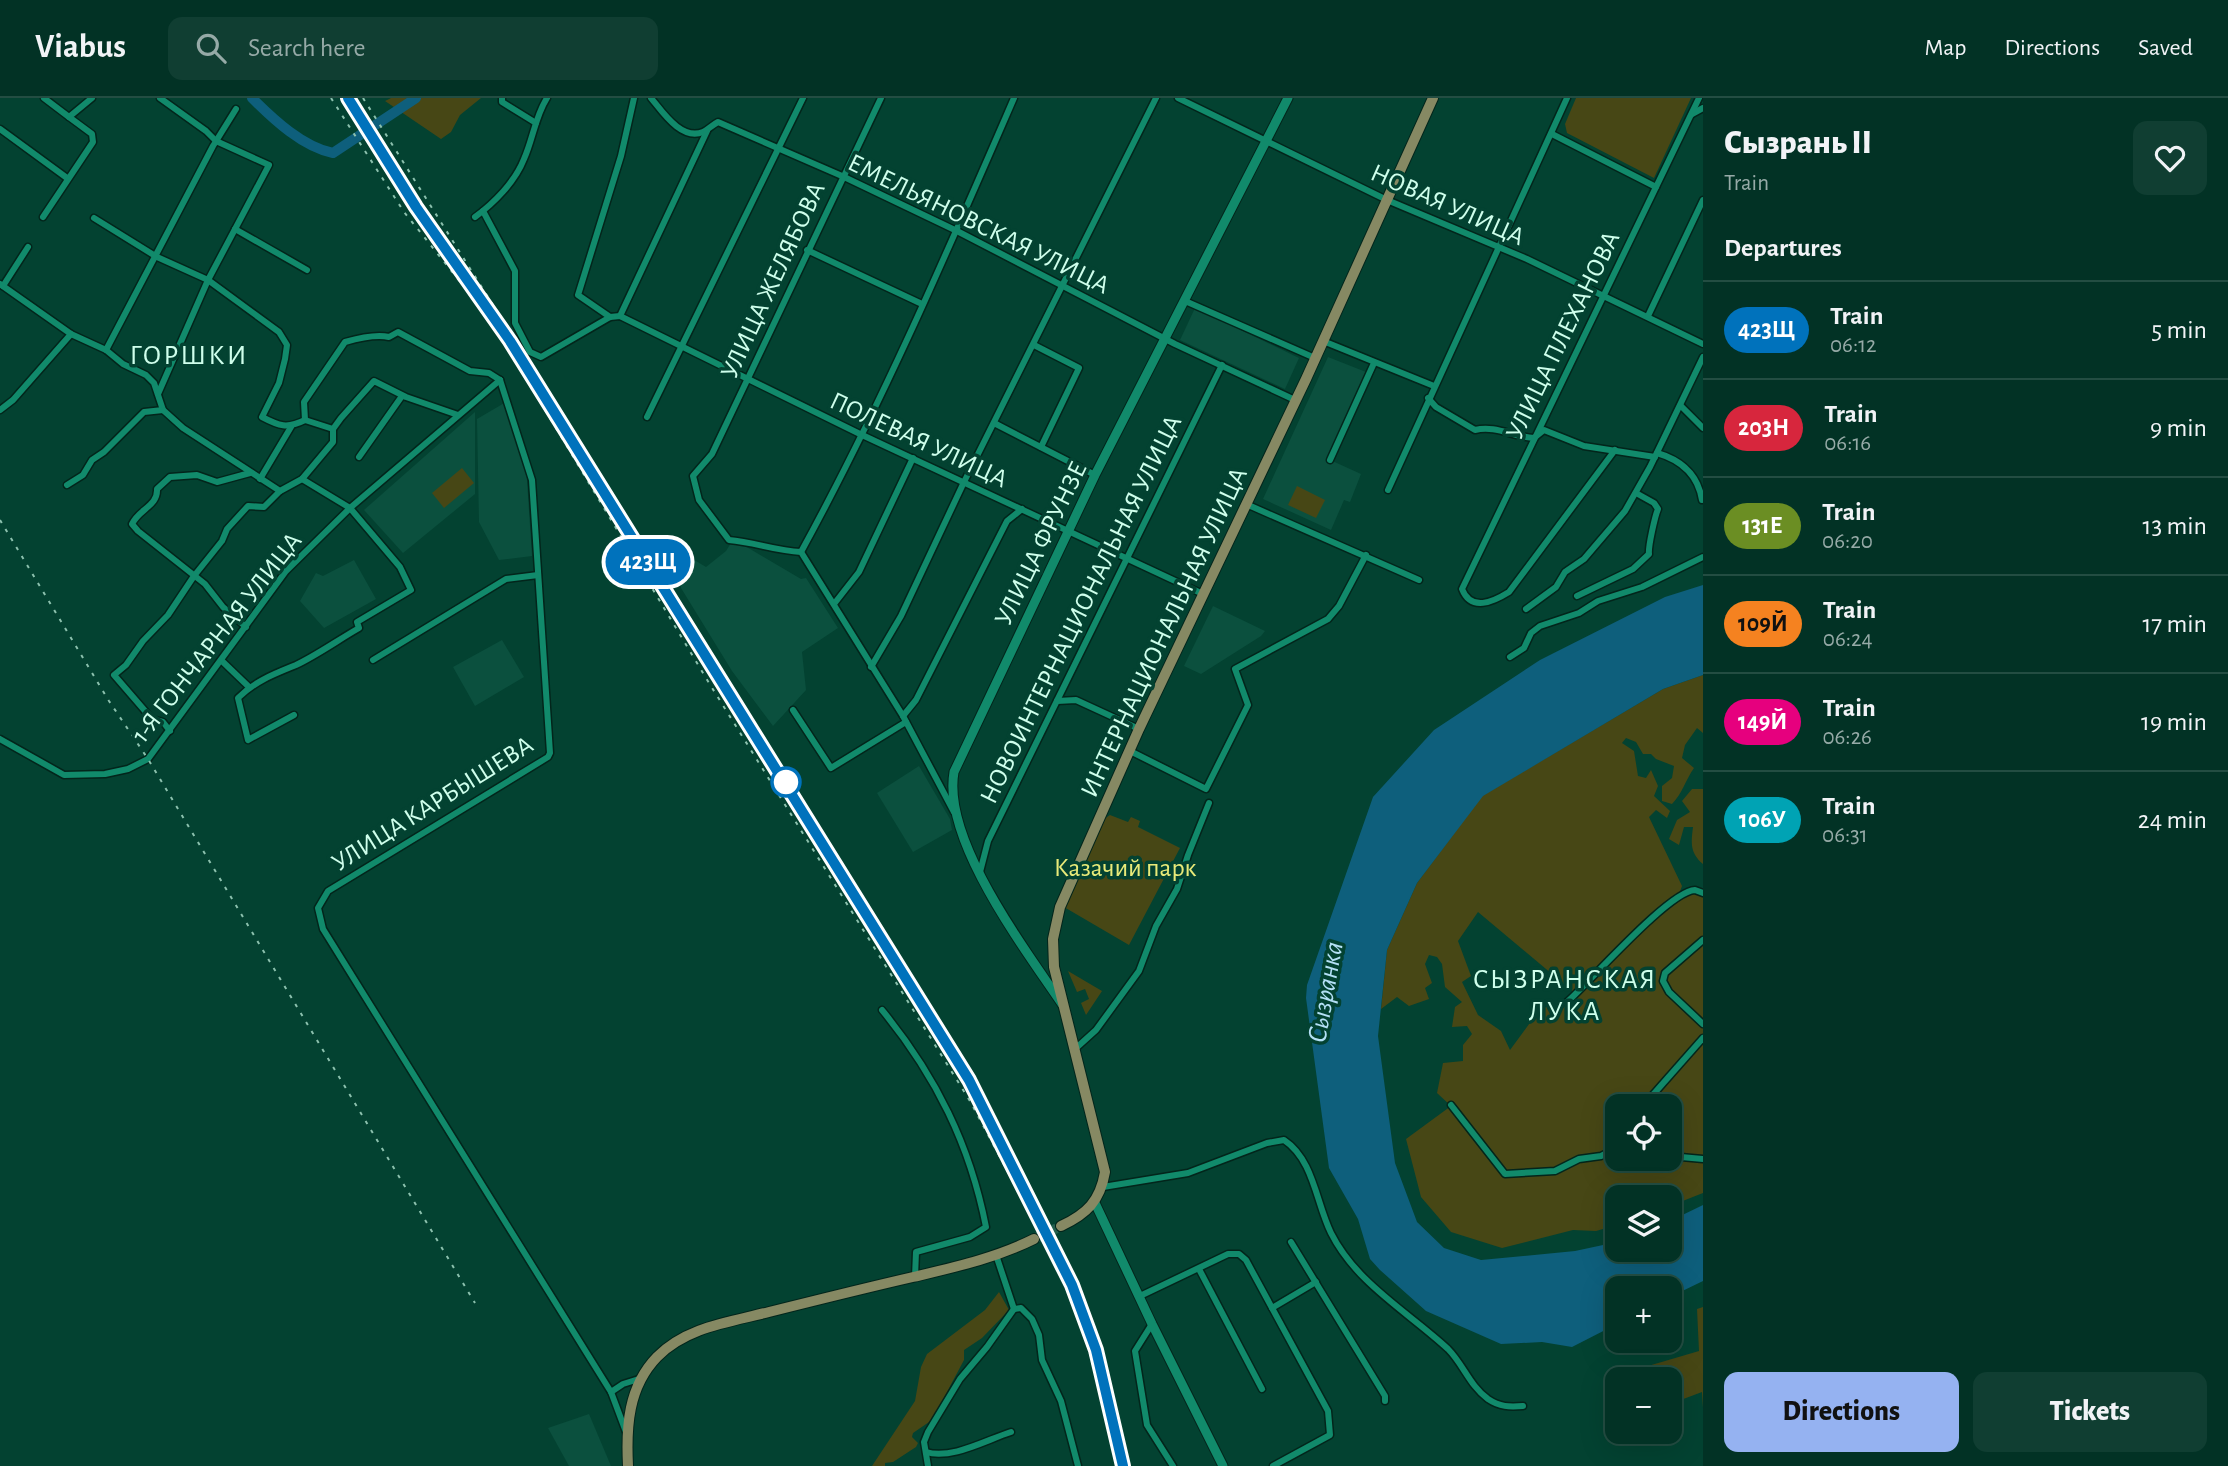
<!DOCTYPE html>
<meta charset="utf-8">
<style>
:root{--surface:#023225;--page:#103e32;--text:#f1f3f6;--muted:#96aaa7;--line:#234d42;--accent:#95b2f1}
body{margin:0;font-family:"Alegreya Sans",sans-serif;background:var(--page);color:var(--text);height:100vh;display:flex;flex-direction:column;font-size:26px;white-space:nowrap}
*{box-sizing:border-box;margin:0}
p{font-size:23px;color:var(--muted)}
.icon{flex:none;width:38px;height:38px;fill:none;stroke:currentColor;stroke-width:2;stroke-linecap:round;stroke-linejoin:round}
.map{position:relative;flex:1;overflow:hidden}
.sheet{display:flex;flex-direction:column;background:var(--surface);width:525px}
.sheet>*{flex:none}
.badge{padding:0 14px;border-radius:23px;font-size:24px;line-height:46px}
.controls{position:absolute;left:1605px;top:996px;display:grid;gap:14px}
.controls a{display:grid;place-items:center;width:77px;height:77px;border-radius:14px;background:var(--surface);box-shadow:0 7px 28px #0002,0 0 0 2px var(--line);font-size:35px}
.map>.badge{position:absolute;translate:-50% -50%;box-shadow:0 0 0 4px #fff}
h2{padding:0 21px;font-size:26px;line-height:63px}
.round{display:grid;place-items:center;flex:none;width:74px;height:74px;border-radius:14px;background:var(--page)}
.head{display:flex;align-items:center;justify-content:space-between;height:119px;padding:0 21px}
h1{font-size:33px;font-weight:800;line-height:52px}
.cta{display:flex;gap:14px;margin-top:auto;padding:14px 21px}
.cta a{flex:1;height:80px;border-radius:14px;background:var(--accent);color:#111;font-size:28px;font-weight:800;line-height:80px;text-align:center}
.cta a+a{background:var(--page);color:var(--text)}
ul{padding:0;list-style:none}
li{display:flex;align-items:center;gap:21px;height:98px;padding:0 21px;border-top:2px solid var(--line)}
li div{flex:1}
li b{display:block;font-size:26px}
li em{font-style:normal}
li .badge{min-width:77px;font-weight:700;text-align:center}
header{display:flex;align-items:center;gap:42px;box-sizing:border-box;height:98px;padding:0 35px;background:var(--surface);border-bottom:2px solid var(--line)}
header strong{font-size:33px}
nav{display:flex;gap:38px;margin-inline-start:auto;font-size:24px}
.search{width:490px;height:63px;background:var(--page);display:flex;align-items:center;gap:18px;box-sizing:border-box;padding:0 24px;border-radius:14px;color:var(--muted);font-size:26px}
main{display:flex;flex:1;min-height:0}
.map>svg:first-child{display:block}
</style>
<header>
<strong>Viabus</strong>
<div class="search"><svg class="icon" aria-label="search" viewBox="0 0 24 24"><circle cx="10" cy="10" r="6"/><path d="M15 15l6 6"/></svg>Search here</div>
<nav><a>Map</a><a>Directions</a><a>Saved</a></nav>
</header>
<main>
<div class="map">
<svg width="1703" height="1368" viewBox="0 0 1703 1368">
<rect width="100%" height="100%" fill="#034231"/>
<g fill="#0b503e">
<path d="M 1195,210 L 1299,260 L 1285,291 L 1180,242 Z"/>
<path d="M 1328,259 L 1366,274 L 1328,361 L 1361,376 L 1350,404 L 1344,402 L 1331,432 L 1263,401 Z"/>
<path d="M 506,304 L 526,367 L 532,458 L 499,462 L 479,424 L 477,321 Z"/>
<path d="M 475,314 L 475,396 L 403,455 L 364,412 Z"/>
<path d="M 731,445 L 740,445 L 801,481 L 806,480 L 838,530 L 802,554 L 806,592 L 773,628 L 732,573 L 681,490 L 680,467 L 691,460 L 706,469 L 726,453 Z"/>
<path d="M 354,462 L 376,501 L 324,530 L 300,503 L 316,475 L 323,478 Z"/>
<path d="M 1213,508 L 1265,533 L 1261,538 L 1201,576 L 1184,568 Z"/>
<path d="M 502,542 L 524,579 L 475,608 L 453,569 Z"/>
<path d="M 919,668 L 950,721 L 952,732 L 913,754 L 877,695 Z"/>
<path d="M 589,1316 L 611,1368 L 569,1368 L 548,1330 Z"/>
</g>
<g fill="#474715" fill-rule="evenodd">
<path d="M 391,0 L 481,0 L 460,17 L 451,34 L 441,41 L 385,3 Z"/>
<path d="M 1576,0 L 1691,0 L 1654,80 L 1567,35 L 1565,26 Z"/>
<path d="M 462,370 L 474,385 L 444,410 L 432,395 Z"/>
<path d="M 1297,388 L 1325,402 L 1316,420 L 1288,407 Z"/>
<path d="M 1703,577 L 1703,635 L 1697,630 L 1685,647 L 1682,660 L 1694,670 C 1685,683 1682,696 1672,706 L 1662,703 L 1662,688 L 1672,680 L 1674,668 L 1656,661 L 1651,656 L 1643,656 L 1636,644 L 1626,640 L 1622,645 L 1634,653 L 1638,678 L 1646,680 L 1651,672 L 1658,688 L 1654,698 L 1670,713 L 1667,720 L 1656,712 L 1649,719 L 1682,788 L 1678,799 L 1689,792 L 1703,795 L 1703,1095 L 1670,1108 L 1670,1099 L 1617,1099 L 1617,1127 L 1596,1133 L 1573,1132 L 1502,1150 L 1451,1134 L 1421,1099 L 1406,1041 L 1451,1008 L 1437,995 L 1443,965 L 1463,963 L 1463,947 L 1472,936 L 1467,928 L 1452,929 L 1455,909 L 1462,904 L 1445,889 L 1442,866 L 1437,859 L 1429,857 L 1425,866 L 1432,885 L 1425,890 L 1429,901 L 1409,908 L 1397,899 L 1381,911 L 1387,852 L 1417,785 L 1482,698 L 1663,591 ZM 1478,814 L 1577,897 L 1561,912 L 1549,906 L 1532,922 L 1510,952 L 1501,933 L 1478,917 L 1462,884 L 1471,878 L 1458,843 ZM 1617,1008 L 1670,1008 L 1670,1060 L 1617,1060 Z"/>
<path d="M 1692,691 L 1703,691 L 1703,766 C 1690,755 1691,745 1693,729 L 1684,729 L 1679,747 L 1669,741 L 1677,722 L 1690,714 L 1682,703 Z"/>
<path d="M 1110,717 L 1128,724 L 1131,719 L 1140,723 L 1138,729 L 1180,750 L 1129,847 L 1064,809 L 1101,723 Z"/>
<path d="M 1068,873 L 1102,893 L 1086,917 L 1081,905 L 1089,901 L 1085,891 L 1077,894 Z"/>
<path d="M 999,1194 L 1009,1212 L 982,1240 L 964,1252 L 964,1262 L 932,1322 L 913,1335 L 912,1339 L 918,1345 L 916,1349 L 893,1364 L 885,1365 L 885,1368 L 872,1368 L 915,1303 L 921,1269 L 927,1256 L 985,1212 Z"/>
<path d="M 1703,1209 L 1703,1310 L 1702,1294 L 1670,1306 L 1670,1281 L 1617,1281 L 1617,1294 L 1614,1278 L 1699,1253 L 1697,1211 Z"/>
</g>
<path fill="#0e5f7c" d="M 1703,487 L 1703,577 L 1663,591 L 1483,698 L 1417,785 L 1387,852 L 1378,938 L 1395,1065 L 1417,1124 L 1444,1150 L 1481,1162 L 1575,1153 L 1617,1144 L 1617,1152 L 1670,1152 L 1670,1123 L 1703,1107 L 1703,1183 L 1670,1199 L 1670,1190 L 1617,1190 L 1617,1226 L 1572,1249 L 1542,1244 L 1501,1246 L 1426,1213 L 1380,1172 L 1370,1161 L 1358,1121 L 1329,1070 L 1306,900 L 1307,887 L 1373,699 L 1434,632 L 1540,562 L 1665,499 Z"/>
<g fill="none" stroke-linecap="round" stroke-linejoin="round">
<path stroke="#0e5f7c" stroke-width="10" d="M 252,0 C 274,22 303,49 333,55 L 416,0"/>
<path stroke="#225e4d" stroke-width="10" stroke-dasharray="10 5" stroke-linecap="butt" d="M 1034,1141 L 1061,1128"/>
<defs>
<g id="street">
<path d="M 44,0 L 69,19"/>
<path d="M 502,0 L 502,4 L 536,25"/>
<path d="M 651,0 C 662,13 681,43 703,34 C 708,32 712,27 718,24 L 842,78 L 957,133 L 1175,246 L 1295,302"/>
<path d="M 881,0 L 712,356 L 693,378 L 699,402 L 729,442 C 754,444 776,453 801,454 L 903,618 L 954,714"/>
<path d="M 1178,0 L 1387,102 L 1527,161 L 1703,246"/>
<path d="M 1692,16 L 1703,10"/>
<path d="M 0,31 L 67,80"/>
<path d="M 1552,36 L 1656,89"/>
<path d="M 483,113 L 515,173 L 515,225 L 530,254 L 541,259 L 610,219 L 620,218"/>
<path d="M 43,119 L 93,44 L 92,36 L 69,19 L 92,0"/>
<path d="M 475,119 C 494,105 515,84 524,61 C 533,41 535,19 547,0"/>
<path d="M 94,120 L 157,159 L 208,182 L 279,234 L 287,247 L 285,261 L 279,285 L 262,319 C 279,328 287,331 305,322"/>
<path d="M 235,131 L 307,172"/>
<path d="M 807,152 L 922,206"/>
<path d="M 0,186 L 71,236 L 106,252 L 123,266 L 146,277 L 154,285 L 163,312 L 183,330 L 280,393 L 302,381 L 333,344 L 333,331 L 341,320 L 374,283 L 406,299 L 458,317"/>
<path d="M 3,188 L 28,149"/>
<path d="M 1185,203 L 1315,260"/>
<path d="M 620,218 L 860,336 L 1203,496"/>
<path d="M 620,218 L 707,33"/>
<path d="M 1648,218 L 1703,102"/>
<path d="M 610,219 L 578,197 L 621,58 L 634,0"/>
<path d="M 1323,243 L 1434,288"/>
<path d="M 1034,247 L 1079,270 L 1041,349"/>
<path d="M 106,252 L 213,48 L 236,11"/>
<path d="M 500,282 L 532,382 L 550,655 L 548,659 L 328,793 L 318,810 L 323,831 L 611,1294 L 623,1286 L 642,1280"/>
<path d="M 158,296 L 208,182 L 269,67 L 216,43 L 206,33 L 160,0"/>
<path d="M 1428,300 L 1436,309 L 1475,332 C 1496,327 1513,339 1534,340 L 1544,332 L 1584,348 L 1655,359"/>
<path d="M 1681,308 L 1703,330"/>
<path d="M 0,312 L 13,302 L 71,236"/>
<path d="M 647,319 L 803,0"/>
<path d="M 305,322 L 304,304 L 345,244 C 359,240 375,236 389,239 L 398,234 L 470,273 L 489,275 L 500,282"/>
<path d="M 305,322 L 333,331"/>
<path d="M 994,325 L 1095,377"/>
<path d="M 1615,352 L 1509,494 C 1493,504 1471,514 1462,491 L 1699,0"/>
<path d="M 1657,355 C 1681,362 1698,377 1702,402"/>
<path d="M 359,359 L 402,298"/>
<path d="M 1330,362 L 1374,265"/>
<path d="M 260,381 L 291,329"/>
<path d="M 67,387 L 83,377 L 92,362 L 104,354 L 144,314 L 163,312"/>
<path d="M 1388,392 L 1567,0"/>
<path d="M 1246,406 L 1419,482"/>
<path d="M 801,454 C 881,308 948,152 1014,0"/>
<path d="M 1577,498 L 1633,471 L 1649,456 C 1648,449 1655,418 1658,411 L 1654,405 L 1636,395"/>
<path d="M 834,506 L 859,474 L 913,360"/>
<path d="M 1526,511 L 1556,489 L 1565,474 L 1584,461 L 1625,413 L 1650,369 L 1703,259"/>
<path d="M 246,529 L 223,509 L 205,486 L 138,433 L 132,426 C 139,411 158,408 157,391 L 170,379 L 197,377 L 217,384 L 250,375"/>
<path d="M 1510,559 L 1524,550 L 1531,535 L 1540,528 L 1579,515 L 1598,503 L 1642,489 L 1703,459"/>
<path d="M 373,562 L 506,481 L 538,477"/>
<path d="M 222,563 L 249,589"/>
<path d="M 871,569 L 901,518 L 964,384 L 1156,0"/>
<path d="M 1057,603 L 1076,602 L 1139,631"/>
<path d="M 793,612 L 831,670 L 906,624"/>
<path d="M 294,617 L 248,642 L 238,600 C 255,583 274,576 296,567 C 317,557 338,542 359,530 L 357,524 L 411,492 L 400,469 L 350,410 L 302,381"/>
<path d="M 903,618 L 916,602 L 1007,423 L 1022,411"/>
<path d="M 170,633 L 163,624 L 152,621 L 114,577 L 126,567 L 143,543 L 168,517 L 194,478 L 222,443 L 227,431 L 248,408 L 264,409 L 280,393"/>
<path d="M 0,641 L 64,677 L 105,676 L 128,671 L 148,661 L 286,473 L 350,410 L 500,282"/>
<path d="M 1130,653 L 1206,691 L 1248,607 L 1235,571 L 1328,521 L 1339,508 L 1366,457"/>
<path d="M 980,774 L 988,743 L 1222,267"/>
<path d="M 1703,842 L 1665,875 L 1663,883 L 1669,894 L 1703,926"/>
<path d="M 1567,904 C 1591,883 1669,793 1695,792 L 1703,795"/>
<path d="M 882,912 C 936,978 970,1047 986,1129 L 970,1139 L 916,1154 L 915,1179"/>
<path d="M 1075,951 L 1096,932 L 1139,873 L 1156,828 L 1177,791 L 1188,757 L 1209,705"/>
<path d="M 1451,1007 L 1505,1076 L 1555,1073 L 1579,1061 L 1601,1058 L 1611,1053 L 1617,1054"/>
<path d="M 1643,1008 L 1703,940"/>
<path d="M 1611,1053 L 1608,1046 L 1617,1037"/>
<path d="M 1670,1058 L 1703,1061"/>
<path d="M 1103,1089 L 1188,1075 L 1267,1045 L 1284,1042 C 1314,1062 1316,1105 1331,1135 C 1356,1185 1408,1214 1448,1251 C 1463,1266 1470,1288 1488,1301 C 1500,1309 1509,1309 1523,1308"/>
<path d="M 1291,1144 L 1385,1298 L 1385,1303"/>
<path d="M 996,1157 L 1014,1211"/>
<path d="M 1199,1171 L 1262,1291"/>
<path d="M 1140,1198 L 1228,1156 L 1239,1156 L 1246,1162 L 1328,1313 L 1330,1337 L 1273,1368"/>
<path d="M 1272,1210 L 1316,1184"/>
<path d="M 1014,1211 L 1021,1210 L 1032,1221 L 1039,1237 L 1042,1262 L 1061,1303 L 1078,1368"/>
<path d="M 1152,1226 L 1135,1253 L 1147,1327 L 1173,1368"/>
<path d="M 611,1294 L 626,1334"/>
<path d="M 926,1354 C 951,1362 986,1342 1011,1334"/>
<path d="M 928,1368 L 924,1344 L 928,1334 L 960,1281 L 987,1249 L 1014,1211"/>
</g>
<g id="secondary">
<path d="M 1062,906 C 1025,851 942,742 954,674 L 1095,377 L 1288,0"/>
<path d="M 1095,1105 L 1152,1226 L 1223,1368"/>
</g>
<g id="primary">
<path d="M 1061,1128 C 1087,1116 1100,1103 1105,1074 L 1054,869 L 1053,841 L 1060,809 L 1139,631 L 1306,281 L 1433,0"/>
<path d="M 628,1368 C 626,1329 628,1289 657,1259 C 686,1229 730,1224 769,1214 C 817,1202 865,1190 913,1179 C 955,1169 996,1160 1034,1141"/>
</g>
</defs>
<use href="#street" stroke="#03251b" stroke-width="9"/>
<use href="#secondary" stroke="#03251b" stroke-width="11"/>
<use href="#primary" stroke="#03251b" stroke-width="12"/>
<use href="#street" stroke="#118a6b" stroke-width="6"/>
<use href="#secondary" stroke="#118a6b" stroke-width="9"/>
<use href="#primary" stroke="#868963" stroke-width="10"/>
<g stroke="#8bc0ad" stroke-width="2" stroke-dasharray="3.5 7" stroke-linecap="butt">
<path d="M 331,0 L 404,114 L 482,211 L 508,250 L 709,585 L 970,1003 L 1048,1149 L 1081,1221 L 1119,1368"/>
<path d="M 348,0 L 416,109 L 455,164"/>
<path d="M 363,0 L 508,231"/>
<path d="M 524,258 L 678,505"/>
<path d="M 0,422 L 109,603 L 148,661 L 475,1205"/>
<path d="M 670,500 L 901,871"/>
<path d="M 900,861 L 981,994 L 1046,1124"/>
</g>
</g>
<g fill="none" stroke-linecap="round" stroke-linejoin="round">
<defs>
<path id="line" d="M 348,0 L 416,109 L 510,243 L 969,982 L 1072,1187 L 1096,1252 L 1123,1368"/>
</defs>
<use href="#line" stroke="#fff" stroke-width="16"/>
<use href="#line" stroke="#0072bc" stroke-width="10"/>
</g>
<circle fill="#fff" stroke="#0072bc" stroke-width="3.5" cx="786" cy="684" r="14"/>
<g text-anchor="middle" stroke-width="7" stroke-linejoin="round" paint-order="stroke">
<g font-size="26" fill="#cfffec" stroke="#034231">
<text transform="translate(1448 106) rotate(24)" y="9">НОВАЯ УЛИЦА</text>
<text transform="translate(979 125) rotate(26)" y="9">ЕМЕЛЬЯНОВСКАЯ УЛИЦА</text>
<text transform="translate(772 182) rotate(-65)" y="9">УЛИЦА ЖЕЛЯБОВА</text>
<text transform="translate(1562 237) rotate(-64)" y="9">УЛИЦА ПЛЕХАНОВА</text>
<text transform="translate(919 341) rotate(25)" y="9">ПОЛЕВАЯ УЛИЦА</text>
<text transform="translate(1040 445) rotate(-64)" y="9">УЛИЦА ФРУНЗЕ</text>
<text transform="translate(1080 511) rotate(-64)" y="9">НОВОИНТЕРНАЦИОНАЛЬНАЯ УЛИЦА</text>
<text transform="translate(1163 534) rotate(-65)" y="9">ИНТЕРНАЦИОНАЛЬНАЯ УЛИЦА</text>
<text transform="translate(216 539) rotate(-52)" y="9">1-Я ГОНЧАРНАЯ УЛИЦА</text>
<text transform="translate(432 705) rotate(-32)" y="9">УЛИЦА КАРБЫШЕВА</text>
</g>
<g font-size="26" fill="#e9ea79" stroke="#034231">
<text x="1125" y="778">Казачий парк</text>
</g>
<g font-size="28" letter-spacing="2" fill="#cfffec" stroke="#034231">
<text x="189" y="266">ГОРШКИ</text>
<text x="1565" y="890">СЫЗРАНСКАЯ<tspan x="1565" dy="32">ЛУКА</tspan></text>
</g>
<g font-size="28" font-style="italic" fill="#b4e0f6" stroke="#034231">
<text transform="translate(1324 894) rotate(-80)" y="10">Сызранка</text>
</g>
</g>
</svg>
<div class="controls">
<a><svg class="icon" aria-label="locate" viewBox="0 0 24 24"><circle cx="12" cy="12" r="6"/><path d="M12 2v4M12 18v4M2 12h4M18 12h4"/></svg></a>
<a><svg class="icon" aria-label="layers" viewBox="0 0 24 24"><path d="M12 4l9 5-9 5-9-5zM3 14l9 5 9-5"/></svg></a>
<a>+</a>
<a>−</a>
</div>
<b class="badge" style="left:648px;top:464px;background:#0072bc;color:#fff">423Щ</b>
</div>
<section class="sheet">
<div class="head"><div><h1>Сызрань II</h1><p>Train</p></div><a class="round"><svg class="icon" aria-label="heart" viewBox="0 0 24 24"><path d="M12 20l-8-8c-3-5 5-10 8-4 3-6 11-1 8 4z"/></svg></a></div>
<h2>Departures</h2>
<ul>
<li><span class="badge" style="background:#0072bc;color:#fff">423Щ</span><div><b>Train</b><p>06:12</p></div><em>5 min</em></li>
<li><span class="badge" style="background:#d7263d;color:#fff">203Н</span><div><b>Train</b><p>06:16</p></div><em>9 min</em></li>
<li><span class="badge" style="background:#6b8e23;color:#fff">131Е</span><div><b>Train</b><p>06:20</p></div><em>13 min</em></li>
<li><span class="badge" style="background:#f58220;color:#111">109Й</span><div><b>Train</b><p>06:24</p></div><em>17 min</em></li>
<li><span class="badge" style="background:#e6007e;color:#fff">149Й</span><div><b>Train</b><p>06:26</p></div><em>19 min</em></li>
<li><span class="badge" style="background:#00a3b4;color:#fff">106У</span><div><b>Train</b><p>06:31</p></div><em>24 min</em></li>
</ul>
<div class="cta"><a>Directions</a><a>Tickets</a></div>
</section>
</main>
